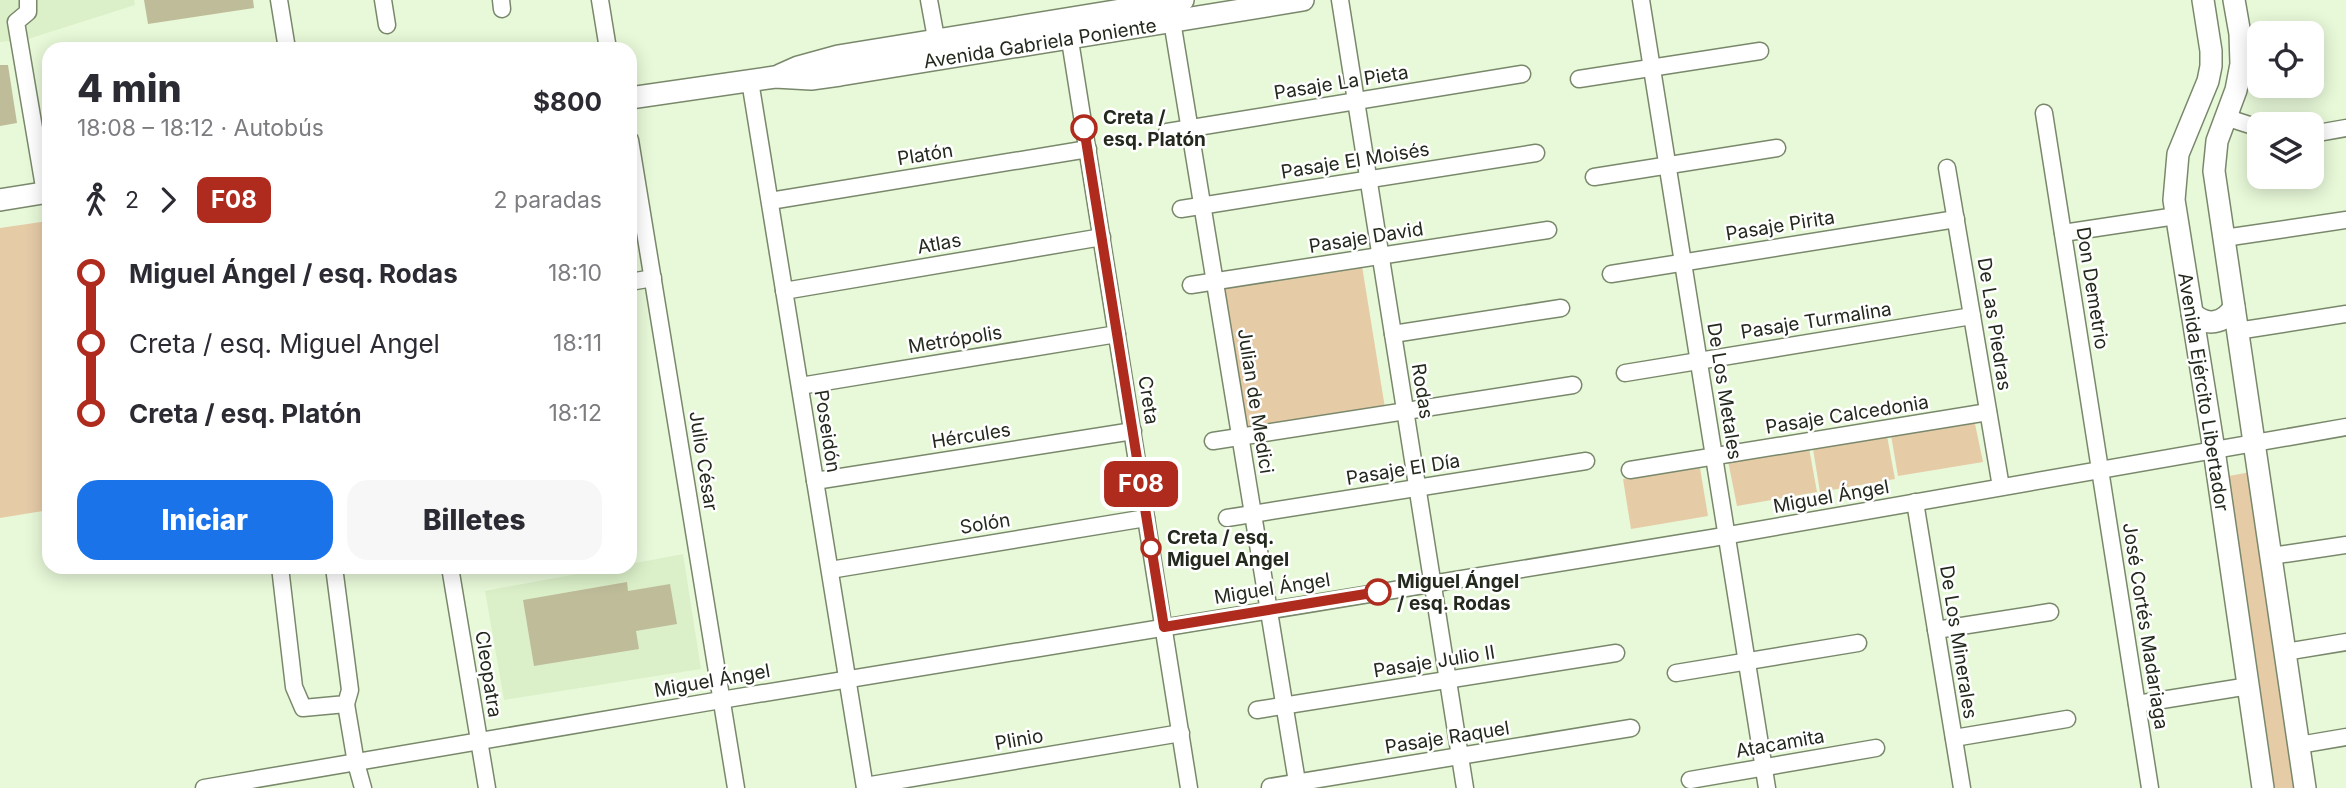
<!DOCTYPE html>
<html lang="es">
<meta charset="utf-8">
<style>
:root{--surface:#fff;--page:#f7f7f7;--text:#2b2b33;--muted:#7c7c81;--accent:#1a73e8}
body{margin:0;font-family:Inter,sans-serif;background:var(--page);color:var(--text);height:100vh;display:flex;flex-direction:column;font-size:26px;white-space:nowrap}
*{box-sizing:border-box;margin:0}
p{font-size:23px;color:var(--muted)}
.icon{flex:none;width:38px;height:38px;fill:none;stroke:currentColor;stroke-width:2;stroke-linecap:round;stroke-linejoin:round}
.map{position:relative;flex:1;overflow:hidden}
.side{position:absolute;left:42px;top:42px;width:595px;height:532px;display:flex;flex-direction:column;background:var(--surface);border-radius:21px;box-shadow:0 4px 18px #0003}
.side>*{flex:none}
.badge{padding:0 14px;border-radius:10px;font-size:24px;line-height:46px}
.tools{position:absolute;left:2247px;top:21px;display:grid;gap:14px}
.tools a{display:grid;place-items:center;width:77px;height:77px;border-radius:14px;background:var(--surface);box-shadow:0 4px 18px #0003;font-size:35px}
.map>.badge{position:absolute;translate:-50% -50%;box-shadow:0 0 0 4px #fff}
.legs{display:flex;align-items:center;gap:10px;height:77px;padding:0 35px;font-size:23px}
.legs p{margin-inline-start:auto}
.headline{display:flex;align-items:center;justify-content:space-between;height:119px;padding:0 35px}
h1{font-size:38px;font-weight:800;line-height:52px}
.action{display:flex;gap:14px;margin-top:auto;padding:14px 35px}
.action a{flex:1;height:80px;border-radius:21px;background:var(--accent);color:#fff;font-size:28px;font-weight:800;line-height:80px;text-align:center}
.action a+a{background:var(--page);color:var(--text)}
ul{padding:0 35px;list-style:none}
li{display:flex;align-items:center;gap:24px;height:70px;font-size:26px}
li i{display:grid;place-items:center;width:10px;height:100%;margin:0 9px;background:currentColor}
li i::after{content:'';width:18px;height:18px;margin:-9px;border:5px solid;border-radius:50%;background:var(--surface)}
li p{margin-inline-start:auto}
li:first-child i{background:linear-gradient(#0000 50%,currentColor 0)}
li:last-child i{background:linear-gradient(currentColor 50%,#0000 0)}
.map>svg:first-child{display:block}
</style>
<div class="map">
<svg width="2346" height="788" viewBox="0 0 2346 788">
<rect width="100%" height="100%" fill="#e8f9d9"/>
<g fill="#dbf0c9">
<path d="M 0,0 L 134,0 L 135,5 L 28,39 L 0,42 Z"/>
<path d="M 683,554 L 701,669 L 504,700 L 485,591 L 614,567 L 630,567 L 630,564 Z"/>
</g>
<g fill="#e6cba7">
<path d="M 48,221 L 49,510 L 0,518 L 0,228 Z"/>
<path d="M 1362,266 L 1385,408 L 1247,431 L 1224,287 Z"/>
<path d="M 1974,419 L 1983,462 L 1898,476 L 1891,435 Z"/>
<path d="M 1887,436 L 1895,479 L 1820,492 L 1813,449 Z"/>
<path d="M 1809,448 L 1817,492 L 1737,506 L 1728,461 Z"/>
<path d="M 1700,468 L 1708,516 L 1631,529 L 1623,479 Z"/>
<path d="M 2251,472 L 2298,788 L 2271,788 L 2223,477 Z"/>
</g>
<g fill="#bfbc9a">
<path d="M 144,0 L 253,0 L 254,8 L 148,24 Z"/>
<path d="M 0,65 L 8,65 L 17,123 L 0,126 Z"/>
<path d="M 627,582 L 628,591 L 670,584 L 677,624 L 636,631 L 639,649 L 534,666 L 523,600 Z"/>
</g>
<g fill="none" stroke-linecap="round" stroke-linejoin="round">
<defs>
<g id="minor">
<path d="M 28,0 L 28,12 L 16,22 L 45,193"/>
<path d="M 279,0 L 287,49"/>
<path d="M 383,0 L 387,25"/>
<path d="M 501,0 L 502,9"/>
<path d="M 600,0 L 608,49"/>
<path d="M 929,0 L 938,49"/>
<path d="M 1340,0 L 1465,788"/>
<path d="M 1641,0 L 1767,788"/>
<path d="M 1172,21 L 1298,788"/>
<path d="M 1068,28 L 1189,788"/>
<path d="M 1579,79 L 1760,51"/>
<path d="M 750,81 L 865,788"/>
<path d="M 2044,113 L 2150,788"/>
<path d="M 2225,117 L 2259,128"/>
<path d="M 1167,132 L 1522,74"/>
<path d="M 2312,134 L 2346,128"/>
<path d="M 630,140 L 736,788"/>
<path d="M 1947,168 L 2001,487"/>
<path d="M 1594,177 L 1777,148"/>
<path d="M 770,201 L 1088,149"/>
<path d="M 1181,209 L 1536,153"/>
<path d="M 2063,233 L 2176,216"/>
<path d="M 2224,238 L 2346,220"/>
<path d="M 1611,274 L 1956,219"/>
<path d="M 630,282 L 653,278"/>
<path d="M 1191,285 L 1548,230"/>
<path d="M 784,291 L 1102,237"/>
<path d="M 2237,331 L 2346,314"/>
<path d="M 1393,334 L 1561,308"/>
<path d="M 1625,373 L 1972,316"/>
<path d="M 800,386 L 1117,334"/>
<path d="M 1213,441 L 1573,385"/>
<path d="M 1630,470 L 1988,412"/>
<path d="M 815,481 L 1133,431"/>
<path d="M 1915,502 L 1962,788"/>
<path d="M 1227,518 L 1586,461"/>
<path d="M 2271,556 L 2346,545"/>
<path d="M 280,567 L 294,687 L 303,708 L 346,704 L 350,690 L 334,567"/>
<path d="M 450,567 L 487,788"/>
<path d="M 830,570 L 1146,518"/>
<path d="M 1936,630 L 2050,612"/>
<path d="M 2285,652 L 2346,642"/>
<path d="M 1676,673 L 1858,643"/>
<path d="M 346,704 L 356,763 L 363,788"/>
<path d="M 2137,704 L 2249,686"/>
<path d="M 1257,710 L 1616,653"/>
<path d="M 1954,738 L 2067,719"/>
<path d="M 2299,745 L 2346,737"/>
<path d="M 1690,780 L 1876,748"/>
<path d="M 865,786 L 1181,733"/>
<path d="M 1270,787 L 1631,728"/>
<path d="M 204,788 L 721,700 L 1712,538 L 2346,427"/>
</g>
<g id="major">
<path d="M 2203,0 L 2211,51 L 2211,66 L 2208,81 L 2178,154 L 2174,200 L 2214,450 L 2263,788"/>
<path d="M 2234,0 L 2240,34 L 2241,64 L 2236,90 L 2217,141 L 2214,171 L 2305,788"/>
<path d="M 780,75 L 798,67 L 838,56 L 1183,0"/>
<path d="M 630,98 L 775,77 L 811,79 L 840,75 L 1303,0"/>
<path d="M 0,200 L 49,192"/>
<path d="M 2192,313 C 2206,327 2224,324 2234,307"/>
</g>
</defs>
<use href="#minor" stroke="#79886b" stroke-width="19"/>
<use href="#major" stroke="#79886b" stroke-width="24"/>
<use href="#minor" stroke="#fff" stroke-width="16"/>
<use href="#major" stroke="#fff" stroke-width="21"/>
</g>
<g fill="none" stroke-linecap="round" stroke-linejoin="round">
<defs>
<path id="line-1" d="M 1084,128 L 1164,627 L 1378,592"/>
</defs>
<use href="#line-1" stroke="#fff" stroke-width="16"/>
<use href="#line-1" stroke="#af2b1e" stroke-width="10"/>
</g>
<g fill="#fff" stroke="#af2b1e" stroke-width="3.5">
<circle cx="1084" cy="128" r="12"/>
<circle cx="1151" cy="548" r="9"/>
<circle cx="1378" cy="592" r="12"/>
</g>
<g text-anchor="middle" stroke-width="5" stroke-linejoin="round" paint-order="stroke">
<g font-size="19" fill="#23291d" stroke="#fff">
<text transform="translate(1040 43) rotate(-9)" y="7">Avenida Gabriela Poniente</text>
<text transform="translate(1341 82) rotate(-9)" y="7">Pasaje La Pieta</text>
<text transform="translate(925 154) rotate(-9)" y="7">Platón</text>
<text transform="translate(1355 160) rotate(-9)" y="7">Pasaje El Moisés</text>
<text transform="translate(1780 225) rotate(-9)" y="7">Pasaje Pirita</text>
<text transform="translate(1366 237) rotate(-9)" y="7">Pasaje David</text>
<text transform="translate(939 243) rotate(-10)" y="7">Atlas</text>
<text transform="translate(2093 288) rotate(81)" y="7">Don Demetrio</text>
<text transform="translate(1816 320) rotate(-9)" y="7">Pasaje Turmalina</text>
<text transform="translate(1995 324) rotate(81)" y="7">De Las Piedras</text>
<text transform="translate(955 339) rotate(-9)" y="7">Metrópolis</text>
<text transform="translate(1423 391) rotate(81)" y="7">Rodas</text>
<text transform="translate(1725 391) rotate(81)" y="7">De Los Metales</text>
<text transform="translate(2204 392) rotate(81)" y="7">Avenida Ejército Libertador</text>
<text transform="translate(1149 400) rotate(81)" y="7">Creta</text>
<text transform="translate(1256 401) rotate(81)" y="7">Julian de Medici</text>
<text transform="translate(1847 414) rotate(-9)" y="7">Pasaje Calcedonia</text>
<text transform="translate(828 431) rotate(81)" y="7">Poseidón</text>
<text transform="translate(971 435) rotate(-9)" y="7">Hércules</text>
<text transform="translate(704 461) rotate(81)" y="7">Julio César</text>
<text transform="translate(1403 469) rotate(-9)" y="7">Pasaje El Día</text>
<text transform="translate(1831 496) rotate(-10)" y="7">Miguel Ángel</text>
<text transform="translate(985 523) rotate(-9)" y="7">Solón</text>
<text transform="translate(1272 588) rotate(-9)" y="7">Miguel Ángel</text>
<text transform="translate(2146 626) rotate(81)" y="7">José Cortés Madariaga</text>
<text transform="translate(1959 642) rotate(81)" y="7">De Los Minerales</text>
<text transform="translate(1434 661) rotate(-9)" y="7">Pasaje Julio II</text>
<text transform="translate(489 674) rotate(81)" y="7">Cleopatra</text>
<text transform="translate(712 680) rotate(-10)" y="7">Miguel Ángel</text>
<text transform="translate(1447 737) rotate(-9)" y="7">Pasaje Raquel</text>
<text transform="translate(1019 739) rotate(-10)" y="7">Plinio</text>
<text transform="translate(1780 743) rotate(-10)" y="7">Atacamita</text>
</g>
<g font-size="19" font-weight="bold" fill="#23291d" stroke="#fff" text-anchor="start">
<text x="1103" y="124">Creta /<tspan x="1103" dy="22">esq. Platón</tspan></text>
<text x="1167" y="544">Creta / esq.<tspan x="1167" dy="22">Miguel Angel</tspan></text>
<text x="1397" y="588">Miguel Ángel<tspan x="1397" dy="22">/ esq. Rodas</tspan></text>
</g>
</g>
</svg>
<div class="tools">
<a><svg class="icon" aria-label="locate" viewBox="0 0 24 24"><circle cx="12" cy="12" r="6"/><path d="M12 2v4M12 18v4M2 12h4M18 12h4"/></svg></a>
<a><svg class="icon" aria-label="layers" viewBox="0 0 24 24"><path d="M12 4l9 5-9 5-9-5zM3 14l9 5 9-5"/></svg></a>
</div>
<b class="badge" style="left:1141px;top:484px;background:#af2b1e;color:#fff">F08</b>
<section class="side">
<div class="headline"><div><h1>4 min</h1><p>18:08 – 18:12 · Autobús</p></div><b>$800</b></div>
<div class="legs"><svg class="icon" aria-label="walk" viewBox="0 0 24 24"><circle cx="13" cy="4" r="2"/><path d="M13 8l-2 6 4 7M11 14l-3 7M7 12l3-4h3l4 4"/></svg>2<svg class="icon" aria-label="forward" viewBox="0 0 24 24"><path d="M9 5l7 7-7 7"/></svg><b class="badge" style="background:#af2b1e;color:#fff">F08</b><p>2 paradas</p></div>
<ul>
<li><i style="color:#af2b1e"></i><b>Miguel Ángel / esq. Rodas</b><p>18:10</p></li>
<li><i style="color:#af2b1e"></i><span>Creta / esq. Miguel Angel</span><p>18:11</p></li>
<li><i style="color:#af2b1e"></i><b>Creta / esq. Platón</b><p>18:12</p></li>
</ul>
<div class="action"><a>Iniciar</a><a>Billetes</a></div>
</section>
</div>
